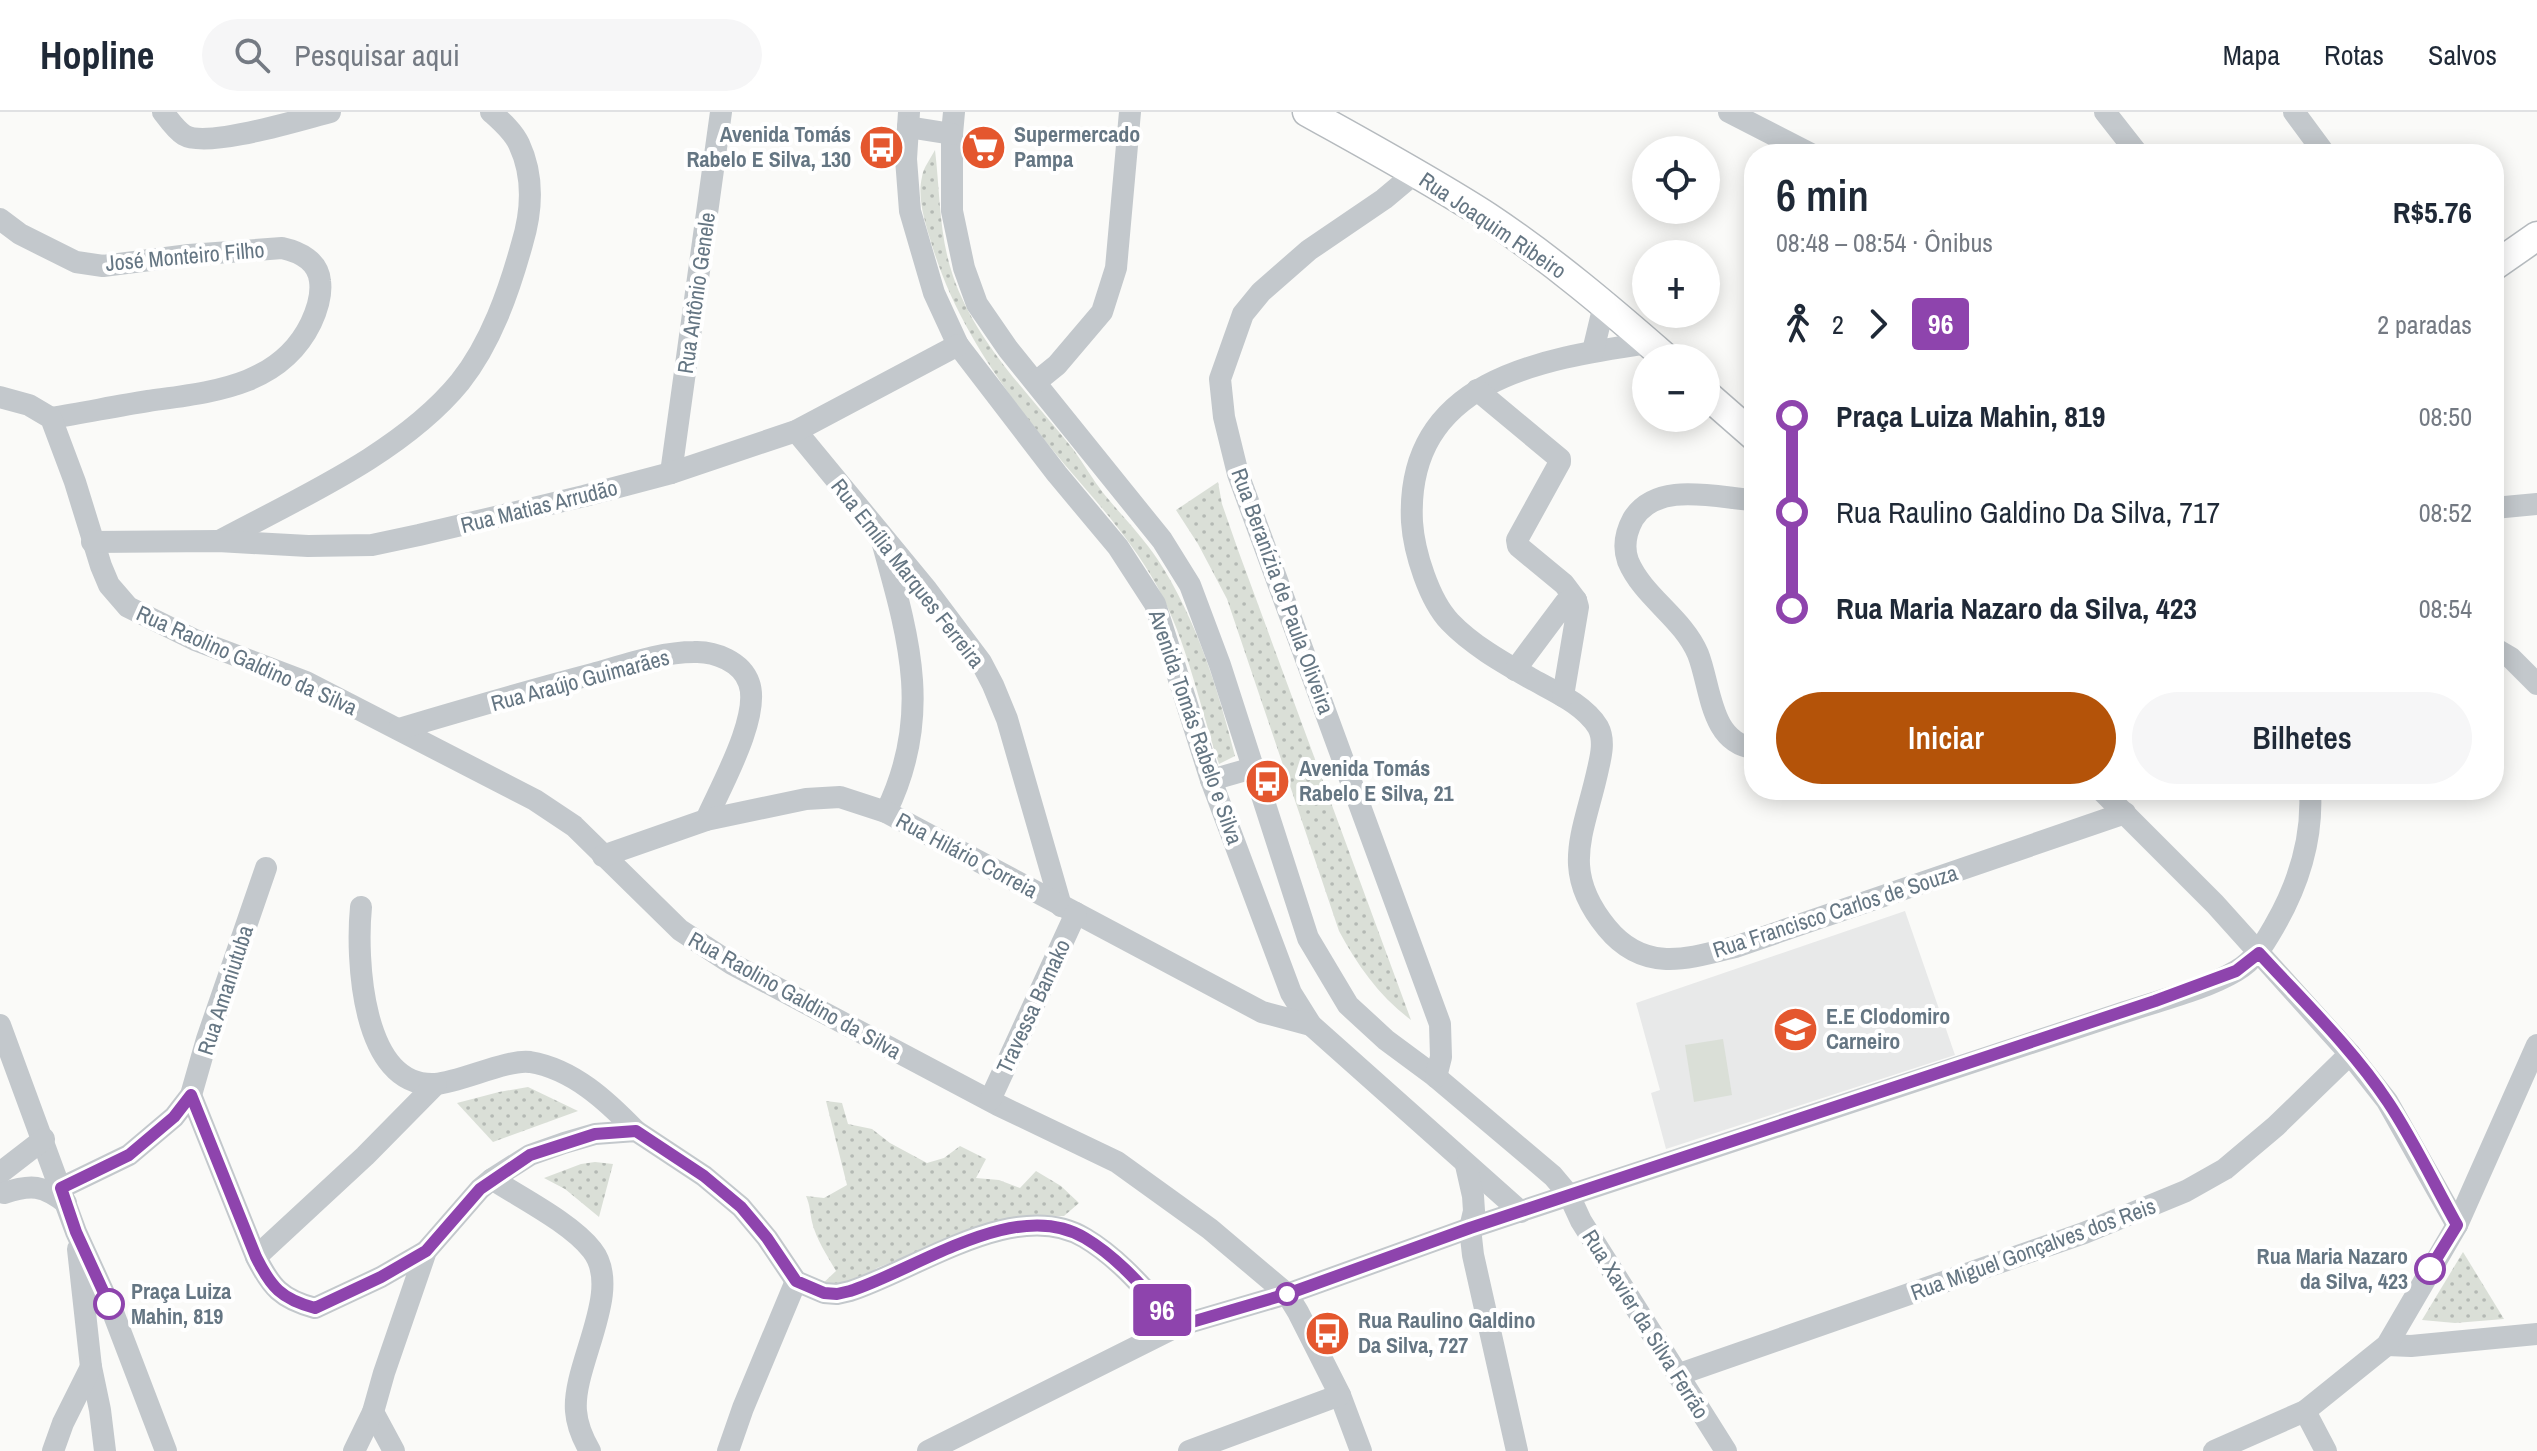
<!DOCTYPE html>
<html lang="pt">
<meta charset="utf-8">
<style>
:root{--surface:#fff;--page:#f6f6f7;--text:#1f2937;--muted:#747a83;--line:#e0e1e3;--accent:#b45309}
body{margin:0;font-family:"Archivo Narrow",sans-serif;background:var(--page);color:var(--text);height:100vh;display:flex;flex-direction:column;font-size:30px;white-space:nowrap}
*{box-sizing:border-box;margin:0}
p{font-size:26px;color:var(--muted)}
.icon{flex:none;width:44px;height:44px;fill:none;stroke:currentColor;stroke-width:2;stroke-linecap:round;stroke-linejoin:round}
.map{position:relative;flex:1;overflow:hidden}
.drawer{position:absolute;left:1744px;top:32px;width:760px;height:656px;display:flex;flex-direction:column;background:var(--surface);border-radius:32px;box-shadow:0 4px 20px #0003}
.drawer>*{flex:none}
.badge{padding:0 16px;border-radius:6px;font-size:28px;line-height:52px}
.buttons{position:absolute;left:1632px;top:24px;display:grid;gap:16px}
.buttons a{display:grid;place-items:center;width:88px;height:88px;border-radius:50%;background:var(--surface);box-shadow:0 4px 20px #0003;font-size:40px}
.map>.badge{position:absolute;translate:-50% -50%;box-shadow:0 0 0 4px #fff}
.legs{display:flex;align-items:center;gap:12px;height:88px;padding:0 32px;font-size:26px}
.legs p{margin-inline-start:auto}
.overview{display:flex;align-items:center;justify-content:space-between;height:136px;padding:0 32px}
h1{font-size:44px;font-weight:600;line-height:60px}
.button{display:flex;gap:16px;margin-top:auto;padding:16px 32px}
.button a{flex:1;height:92px;border-radius:48px;background:var(--accent);color:#fff;font-size:32px;font-weight:600;line-height:92px;text-align:center}
.button a+a{background:var(--page);color:var(--text)}
ul{padding:0 32px;list-style:none}
li{display:flex;align-items:center;gap:28px;height:96px;font-size:30px}
li i{display:grid;place-items:center;width:12px;height:100%;margin:0 10px;background:currentColor}
li i::after{content:'';width:20px;height:20px;margin:-10px;border:6px solid;border-radius:50%;background:var(--surface)}
li p{margin-inline-start:auto}
li:first-child i{background:linear-gradient(#0000 50%,currentColor 0)}
li:last-child i{background:linear-gradient(currentColor 50%,#0000 0)}
header{display:flex;align-items:center;gap:48px;box-sizing:border-box;height:112px;padding:0 40px;background:var(--surface);border-bottom:2px solid var(--line)}
header strong{font-size:38px}
nav{display:flex;gap:44px;margin-inline-start:auto;font-size:28px}
.search{width:560px;height:72px;background:var(--page);display:flex;align-items:center;gap:20px;box-sizing:border-box;padding:0 28px;border-radius:44px;color:var(--muted);font-size:30px}
.map>svg:first-child{display:block}
</style>
<header>
<strong>Hopline</strong>
<div class="search"><svg class="icon" aria-label="search" viewBox="0 0 24 24"><circle cx="10" cy="10" r="6"/><path d="M15 15l6 6"/></svg>Pesquisar aqui</div>
<nav><a>Mapa</a><a>Rotas</a><a>Salvos</a></nav>
</header>
<div class="map">
<svg width="2537" height="1339" viewBox="0 0 2537 1339">
<defs>
<pattern id="grass-dots" width="8" height="8" patternUnits="userSpaceOnUse" patternTransform="scale(2)"><rect width="8" height="8" fill="#dadfd7"/><path d="M2 2h.1M6 6h.1" fill="none" stroke="#b4b9b4" stroke-width="1.8" stroke-linecap="round"/></pattern>
</defs>
<rect width="100%" height="100%" fill="#fafaf8"/>
<path fill="#e8e9e9" d="M 1905,799 L 1955,943 L 1666,1037 L 1651,981 L 1660,978 L 1636,891 Z"/>
<g fill="url(#grass-dots)">
<path d="M 935,38 C 940,79 939,124 953,164 C 976,231 1030,283 1073,337 C 1084,352 1093,368 1104,382 C 1122,404 1142,424 1158,448 C 1196,506 1218,577 1235,644 L 1219,652 C 1199,592 1187,529 1157,474 C 1133,430 1097,390 1065,353 C 1009,286 956,215 931,130 C 925,110 917,86 922,65 C 923,56 931,46 935,38 Z"/>
<path d="M 1218,370 L 1222,392 L 1238,438 L 1411,908 C 1380,885 1357,853 1339,819 L 1227,487 L 1198,432 L 1176,398 Z"/>
<path d="M 528,975 L 578,999 L 493,1030 L 457,991 L 499,980 Z"/>
<path d="M 826,989 L 842,991 L 848,1012 L 872,1017 L 890,1031 L 927,1051 L 944,1046 L 960,1034 L 986,1047 L 976,1066 L 999,1068 L 1020,1076 L 1036,1059 L 1061,1074 L 1079,1091 L 1064,1104 L 1039,1105 L 943,1130 L 877,1156 L 859,1169 L 820,1174 L 836,1159 C 827,1143 816,1127 812,1110 C 810,1100 810,1093 806,1084 L 824,1086 L 847,1073 Z"/>
<path d="M 595,1050 L 613,1052 L 599,1105 L 565,1077 L 544,1066 L 581,1052 Z"/>
<path d="M 2463,1140 L 2504,1207 L 2455,1211 L 2422,1208 Z"/>
</g>
<path fill="#dadfd7" d="M 1723,927 L 1732,983 L 1694,990 L 1685,933 Z"/>
<g fill="none" stroke-linecap="round" stroke-linejoin="round">
<defs>
<g id="major">
<path d="M 1307,0 C 1368,34 1429,67 1488,105 C 1551,147 1609,196 1666,246"/>
<path d="M 2494,154 L 2537,124"/>
<path d="M 1706,282 L 1754,324"/>
</g>
</defs>
<use href="#major" stroke="#b5babe" stroke-width="31"/>
<g stroke="#c3c8cc" stroke-width="22">
<path d="M 163,0 C 169,8 176,18 184,23 C 207,37 302,7 330,0"/>
<path d="M 909,0 L 906,47 L 910,99 L 934,181 L 958,233 L 1057,362 L 1118,435 L 1155,492 L 1211,668 L 1291,881 L 1311,913 L 1521,1100"/>
<path d="M 954,0 L 952,22 L 952,99 L 964,156 L 977,192 L 1008,237 L 1162,428 L 1190,473 L 1220,553 L 1308,826 L 1348,893 L 1386,928 L 1436,965 L 1553,1064 L 1569,1083 L 1581,1109 L 1726,1339"/>
<path d="M 1729,0 L 1811,42"/>
<path d="M 2105,0 L 2138,42"/>
<path d="M 2294,0 L 2325,42"/>
<path d="M 908,15 L 952,22"/>
<path d="M 1415,61 L 1384,87 L 1309,138 L 1261,180 L 1243,202 L 1220,267 L 1224,305 L 1238,362 L 1440,912 L 1441,945 L 1436,965"/>
<path d="M 0,107 L 20,122 L 76,150 L 103,154 L 189,143 L 282,136 C 300,140 318,149 320,169 C 322,183 317,198 311,211 C 280,275 211,280 148,289 C 116,294 83,301 51,306"/>
<path d="M 1648,231 C 1540,247 1405,268 1412,410 C 1414,440 1429,488 1450,510 C 1472,533 1502,550 1530,566 C 1553,579 1584,592 1598,615 C 1605,628 1601,644 1598,657 C 1584,722 1559,758 1607,816 C 1644,861 1687,847 1735,835 L 2125,701"/>
<path d="M 1593,239 L 1604,193"/>
<path d="M 1036,270 L 1057,253 L 1102,200 L 1116,156 L 1130,0"/>
<path d="M 1477,278 L 1560,347 L 1560,350 L 1517,428 L 1518,434 L 1564,472 L 1576,488"/>
<path d="M 0,285 L 29,293 L 51,306 L 75,370 L 101,454 L 109,473 L 128,495 L 195,528 L 306,570 L 535,688 L 574,714 L 680,818 L 732,852 L 998,993 L 1117,1050 L 1210,1117 L 1287,1182 L 1298,1200 L 1340,1283 L 1361,1339"/>
<path d="M 796,319 L 927,478 L 981,550 L 993,573 L 1007,607 L 1061,794"/>
<path d="M 671,361 L 721,0"/>
<path d="M 1754,388 C 1717,386 1657,368 1633,407 C 1626,420 1623,435 1628,449 C 1643,485 1683,506 1698,542 C 1711,575 1710,631 1754,636"/>
<path d="M 2494,396 L 2537,392"/>
<path d="M 219,429 C 299,386 402,341 460,270 C 491,231 509,179 522,132 C 532,99 534,64 519,32 C 513,19 501,9 491,0"/>
<path d="M 882,429 C 909,526 933,604 886,700"/>
<path d="M 92,430 L 218,429 L 308,434 L 372,433 L 419,423 L 584,384 L 671,361 L 796,319 L 958,233"/>
<path d="M 2494,536 L 2511,546 L 2537,572"/>
<path d="M 1515,558 L 1565,491 L 1570,488 L 1576,488 L 1578,495 L 1563,584"/>
<path d="M 399,617 C 463,598 528,579 593,562 C 625,553 661,540 694,540 C 715,539 742,550 749,571 C 761,604 720,676 706,708"/>
<path d="M 1211,668 L 1253,656"/>
<path d="M 2101,678 L 2215,792 L 2350,942 L 2387,989 L 2457,1113"/>
<path d="M 603,744 L 706,708 L 806,687 L 840,685 L 886,700 L 1262,900 L 1311,913"/>
<path d="M 361,795 C 356,845 361,976 435,972 C 461,970 507,947 530,950 C 573,957 607,989 636,1019"/>
<path d="M 0,913 L 76,1120 L 114,1203 L 166,1339"/>
<path d="M 191,983 L 256,1145 C 271,1175 281,1187 315,1196 L 381,1165 L 426,1139"/>
<path d="M 990,988 L 1076,801"/>
<path d="M 1466,1053 L 1473,1084 L 1474,1099 L 1470,1116 L 1473,1143 L 1517,1339"/>
<path d="M 0,1061 L 44,1027"/>
<path d="M 492,1067 C 521,1086 571,1111 592,1138 C 624,1178 572,1253 576,1299 C 577,1313 583,1327 590,1339"/>
<path d="M 61,1076 L 129,1043 L 174,1005 L 191,983 L 207,927 L 266,756"/>
<path d="M 4,1081 C 31,1072 43,1073 66,1091"/>
<path d="M 78,1137 L 91,1255 L 100,1298 L 105,1339"/>
<path d="M 256,1145 L 365,1044 L 436,972"/>
<path d="M 2387,1233 L 2411,1234 L 2537,1222"/>
<path d="M 1677,1263 L 2084,1121 L 2186,1079 L 2225,1057 L 2276,1014 L 2350,942"/>
<path d="M 2305,1299 L 2326,1339"/>
<path d="M 373,1300 L 394,1339"/>
<path d="M 53,1339 L 63,1311 L 91,1255"/>
<path d="M 354,1339 L 373,1300 L 384,1261 L 426,1139 L 480,1077 L 492,1067 L 530,1043 L 564,1031 L 595,1022 L 636,1019 L 704,1064 L 741,1095 L 767,1126 L 796,1169 L 824,1181 L 837,1182 L 850,1179 C 916,1158 1017,1084 1085,1126 C 1122,1148 1149,1183 1178,1214"/>
<path d="M 728,1339 L 743,1296 L 796,1169"/>
<path d="M 928,1339 L 1178,1214 L 1287,1182 L 1470,1116 L 2125,900 C 2160,888 2204,878 2236,859 C 2255,848 2264,832 2275,813 C 2299,771 2313,727 2310,678"/>
<path d="M 1189,1339 L 1340,1283"/>
<path d="M 2214,1339 L 2305,1299 L 2387,1233 L 2457,1113 L 2537,933"/>
</g>
<use href="#major" stroke="#fff" stroke-width="28"/>
</g>
<g fill="none" stroke-linecap="round" stroke-linejoin="round">
<defs>
<path id="line-1" d="M 109,1192 L 76,1120 L 61,1076 L 129,1043 L 174,1005 L 191,983 L 256,1145 C 271,1175 281,1187 315,1196 L 381,1165 L 426,1139 L 480,1077 L 530,1043 L 595,1022 L 636,1019 L 704,1064 L 741,1095 L 767,1126 L 796,1169 L 824,1181 L 837,1182 L 850,1179 C 916,1158 1017,1084 1085,1126 C 1122,1148 1149,1183 1178,1214 L 1287,1182 L 1470,1116 L 2155,889 L 2236,859 L 2259,841 C 2303,889 2352,936 2388,990 C 2414,1029 2434,1072 2457,1113 L 2430,1157"/>
</defs>
<use href="#line-1" stroke="#fff" stroke-width="18"/>
<use href="#line-1" stroke="#8e44ad" stroke-width="12"/>
</g>
<defs>
<symbol id="bus-disc" viewBox="-11 -11 22 22"><circle r="9.5" fill="#e4572e" stroke="#fff"/><path d="M-5-6H5V4H4V6H2V4H-2V6H-4V4H-5ZM-3.5-4V0h7V-4ZM-3.5 1.2v1.5H-2V1.2ZM2 1.2v1.5H3.5V1.2Z" fill="#fff"/></symbol>
<symbol id="supermarket-disc" viewBox="-11 -11 22 22"><circle r="9.5" fill="#e4572e" stroke="#fff"/><path d="M-6-5.5h2.5l.6 2H6L4.5 2H-2.5L-4.4-4H-6ZM-1.5 3.2a1.3 1.3 0 1 0 .1 0ZM3 3.2a1.3 1.3 0 1 0 .1 0Z" fill="#fff"/></symbol>
<symbol id="school-disc" viewBox="-11 -11 22 22"><circle r="9.5" fill="#e4572e" stroke="#fff"/><path d="M0-5L7-2L0 1L-7-2ZM-4 1L0 2.5L4 1V4Q0 6-4 4Z" fill="#fff"/></symbol>
</defs>
<g fill-rule="evenodd">
<use href="#bus-disc" x="856" y="10" width="51" height="51"/>
<use href="#supermarket-disc" x="958" y="10" width="51" height="51"/>
<use href="#bus-disc" x="1242" y="644" width="51" height="51"/>
<use href="#school-disc" x="1770" y="892" width="51" height="51"/>
<use href="#bus-disc" x="1302" y="1196" width="51" height="51"/>
</g>
<g fill="#fff" stroke="#8e44ad" stroke-width="4">
<circle cx="2430" cy="1157" r="14"/>
<circle cx="1287" cy="1182" r="10"/>
<circle cx="109" cy="1192" r="14"/>
</g>
<g text-anchor="middle" stroke-width="8" stroke-linejoin="round" paint-order="stroke">
<g font-size="22" font-weight="bold" fill="#657683" stroke="#fff" text-anchor="start">
<text x="851" y="30" text-anchor="end">Avenida Tomás<tspan x="851" dy="25">Rabelo E Silva, 130</tspan></text>
<text x="1014" y="30">Supermercado<tspan x="1014" dy="25">Pampa</tspan></text>
<text x="1299" y="664">Avenida Tomás<tspan x="1299" dy="25">Rabelo E Silva, 21</tspan></text>
<text x="1826" y="912">E.E Clodomiro<tspan x="1826" dy="25">Carneiro</tspan></text>
<text x="1358" y="1216">Rua Raulino Galdino<tspan x="1358" dy="25">Da Silva, 727</tspan></text>
</g>
<g font-size="22" fill="#657683" stroke="#fff">
<text transform="translate(1493 113) rotate(34)" y="8">Rua Joaquim Ribeiro</text>
<text transform="translate(185 144) rotate(-5)" y="8">José Monteiro Filho</text>
<text transform="translate(696 181) rotate(-82)" y="8">Rua Antônio Genele</text>
<text transform="translate(539 394) rotate(-14)" y="8">Rua Matias Arrudão</text>
<text transform="translate(908 461) rotate(52)" y="8">Rua Emília Marques Ferreira</text>
<text transform="translate(1283 479) rotate(70)" y="8">Rua Beranízia de Paula Oliveira</text>
<text transform="translate(247 548) rotate(24)" y="8">Rua Raolino Galdino da Silva</text>
<text transform="translate(580 568) rotate(-15)" y="8">Rua Araújo Guimarães</text>
<text transform="translate(1196 615) rotate(71)" y="8">Avenida Tomás Rabelo e Silva</text>
<text transform="translate(967 743) rotate(28)" y="8">Rua Hilário Correia</text>
<text transform="translate(1835 799) rotate(-18)" y="8">Rua Francisco Carlos de Souza</text>
<text transform="translate(225 878) rotate(-72)" y="8">Rua Amaniutuba</text>
<text transform="translate(795 883) rotate(29)" y="8">Rua Raolino Galdino da Silva</text>
<text transform="translate(1033 894) rotate(-65)" y="8">Travessa Bamako</text>
<text transform="translate(2033 1137) rotate(-20)" y="8">Rua Miguel Gonçalves dos Reis</text>
<text transform="translate(1646 1212) rotate(58)" y="8">Rua Xavier da Silva Ferrão</text>
</g>
<g font-size="22" font-weight="bold" fill="#657683" stroke="#fff" text-anchor="end">
<text x="2408" y="1152">Rua Maria Nazaro<tspan x="2408" dy="25">da Silva, 423</tspan></text>
<text x="131" y="1187" text-anchor="start">Praça Luiza<tspan x="131" dy="25">Mahin, 819</tspan></text>
</g>
</g>
</svg>
<div class="buttons">
<a><svg class="icon" aria-label="locate" viewBox="0 0 24 24"><circle cx="12" cy="12" r="6"/><path d="M12 2v4M12 18v4M2 12h4M18 12h4"/></svg></a>
<a>+</a>
<a>−</a>
</div>
<b class="badge" style="left:1162px;top:1198px;background:#8e44ad;color:#fff">96</b>
<section class="drawer">
<div class="overview"><div><h1>6 min</h1><p>08:48 – 08:54 · Ônibus</p></div><b>R$5.76</b></div>
<div class="legs"><svg class="icon" aria-label="walk" viewBox="0 0 24 24"><circle cx="13" cy="4" r="2"/><path d="M13 8l-2 6 4 7M11 14l-3 7M7 12l3-4h3l4 4"/></svg>2<svg class="icon" aria-label="forward" viewBox="0 0 24 24"><path d="M9 5l7 7-7 7"/></svg><b class="badge" style="background:#8e44ad;color:#fff">96</b><p>2 paradas</p></div>
<ul>
<li><i style="color:#8e44ad"></i><b>Praça Luiza Mahin, 819</b><p>08:50</p></li>
<li><i style="color:#8e44ad"></i><span>Rua Raulino Galdino Da Silva, 717</span><p>08:52</p></li>
<li><i style="color:#8e44ad"></i><b>Rua Maria Nazaro da Silva, 423</b><p>08:54</p></li>
</ul>
<div class="button"><a>Iniciar</a><a>Bilhetes</a></div>
</section>
</div>
